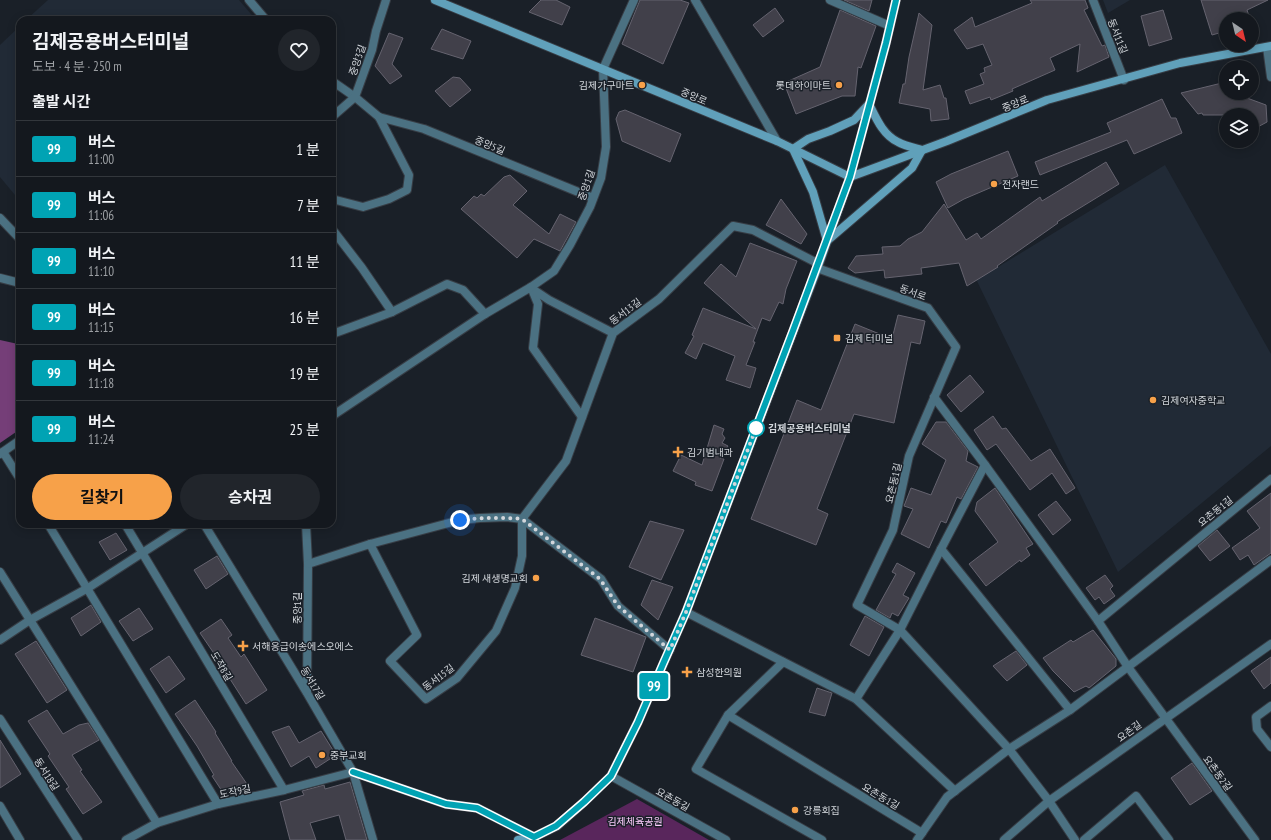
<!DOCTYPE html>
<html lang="ko">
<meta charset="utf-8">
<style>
:root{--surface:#14181e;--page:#21252b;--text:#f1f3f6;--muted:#9da0a4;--line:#33373c;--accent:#f7a149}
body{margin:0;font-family:"PT Sans Narrow","Noto Sans KR",sans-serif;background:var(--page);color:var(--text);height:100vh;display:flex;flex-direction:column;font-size:15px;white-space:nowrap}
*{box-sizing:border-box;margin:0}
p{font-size:13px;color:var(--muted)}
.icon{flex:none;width:22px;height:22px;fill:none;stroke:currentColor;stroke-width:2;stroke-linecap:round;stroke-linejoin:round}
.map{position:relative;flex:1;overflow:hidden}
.drawer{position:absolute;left:16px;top:16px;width:320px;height:512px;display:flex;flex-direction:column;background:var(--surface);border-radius:12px;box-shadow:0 2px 10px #0003,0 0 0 1px var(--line)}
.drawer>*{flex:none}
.badge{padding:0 8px;border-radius:3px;font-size:14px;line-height:26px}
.needle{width:26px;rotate:145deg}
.controls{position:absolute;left:1219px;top:12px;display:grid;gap:8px}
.controls a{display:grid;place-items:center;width:40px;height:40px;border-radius:50%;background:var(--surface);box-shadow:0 2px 10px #0003,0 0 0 1px var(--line);font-size:20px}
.you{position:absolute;width:20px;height:20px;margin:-10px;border:3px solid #fff;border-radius:50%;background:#1a73e8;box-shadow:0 0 0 6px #1a73e833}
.map>.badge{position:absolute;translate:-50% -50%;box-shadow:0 0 0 2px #fff}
h2{padding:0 16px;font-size:15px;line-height:36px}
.round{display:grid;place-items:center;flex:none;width:42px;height:42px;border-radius:21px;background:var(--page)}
.overview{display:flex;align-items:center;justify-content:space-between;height:68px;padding:0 16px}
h1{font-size:19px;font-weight:700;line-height:30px}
.cta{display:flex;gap:8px;margin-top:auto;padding:8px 16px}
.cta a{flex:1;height:46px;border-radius:24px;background:var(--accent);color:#111;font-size:16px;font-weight:700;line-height:46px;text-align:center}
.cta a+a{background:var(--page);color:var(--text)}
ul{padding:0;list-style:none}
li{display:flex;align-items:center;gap:12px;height:56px;padding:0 16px;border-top:1px solid var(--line)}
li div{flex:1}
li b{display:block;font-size:15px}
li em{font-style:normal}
li .badge{min-width:44px;font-weight:700;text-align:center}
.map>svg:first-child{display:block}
</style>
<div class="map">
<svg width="1271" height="840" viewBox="0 0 1271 840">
<rect width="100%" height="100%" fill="#1a2028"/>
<g fill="#212a36">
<path d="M 48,0 L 239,0 L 256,20 L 26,20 Z"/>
<path d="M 1103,0 L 1130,0 L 1108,13 Z"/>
<path d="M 20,26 L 20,201 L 0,177 L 0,45 Z"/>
<path d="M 1165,165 L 1271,354 L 1271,446 L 1118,572 L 976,279 L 998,267 Z"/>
</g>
<path fill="#59265c" d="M 637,799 L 709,840 L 560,840 Z"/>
<path fill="#753e78" d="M 0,340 L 18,344 L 20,349 L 20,404 L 16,432 L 0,443 Z"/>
<g fill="#41404a" stroke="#65636f">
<path d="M 541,0 L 556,0 L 570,7 L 562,25 L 529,12 Z"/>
<path d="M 640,0 L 680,0 L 689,3 L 663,64 L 622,44 Z"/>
<path d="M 844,0 L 872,0 L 869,11 Z"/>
<path d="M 1030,0 L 1085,0 L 1088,8 L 1084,10 L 1102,46 L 1105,45 L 1109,57 L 1077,72 L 1080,44 L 1050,58 L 1055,70 L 1012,89 L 1013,91 L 991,100 L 990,97 L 970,104 L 965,91 L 984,84 L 980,74 L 985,72 L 984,68 L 992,65 L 983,44 L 967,49 L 954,30 L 972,17 L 975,27 L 1032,3 Z"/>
<path d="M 1201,0 L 1268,0 L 1247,10 L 1250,19 L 1226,19 L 1226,31 L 1212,35 Z"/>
<path d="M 775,8 L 784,21 L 763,37 L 753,25 Z"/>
<path d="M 840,10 L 876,26 L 861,68 L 858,67 L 855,96 L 842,96 L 796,114 L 784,83 L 820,67 Z"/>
<path d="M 1163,10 L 1172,39 L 1149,46 L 1141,16 Z"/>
<path d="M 919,13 L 932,25 L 923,90 L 940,85 L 944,98 L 946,98 L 949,119 L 931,121 L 930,109 L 899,103 L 903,84 L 905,84 L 909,57 Z"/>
<path d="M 442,29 L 471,41 L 463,59 L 431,49 Z"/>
<path d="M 389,33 L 403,38 L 392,64 L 402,76 L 390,84 L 375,66 Z"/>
<path d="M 453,77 L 460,78 L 471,90 L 450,107 L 435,91 Z"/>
<path d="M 1226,82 L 1226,93 L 1249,93 L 1247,98 L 1266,105 L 1267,122 L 1252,130 L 1252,115 L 1203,115 L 1202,113 L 1198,114 L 1181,93 Z"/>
<path d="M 1162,99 L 1171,118 L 1176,118 L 1182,133 L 1134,154 L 1127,140 L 1040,175 L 1035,162 L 1111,132 L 1107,123 Z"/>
<path d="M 625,110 L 681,134 L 670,162 L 622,141 L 616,119 L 619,112 Z"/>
<path d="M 1008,151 L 1018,176 L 964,199 L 948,208 L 936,182 L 951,174 Z"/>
<path d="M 1106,162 L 1119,184 L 1057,222 L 1058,223 L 997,266 L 998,267 L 967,286 L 959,263 L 921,268 L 922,274 L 885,278 L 884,270 L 855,273 L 848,268 L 856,256 L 883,254 L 882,247 L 900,246 L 908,239 L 922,232 L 944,204 L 966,240 L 977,233 L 981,239 L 1040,197 L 1042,201 Z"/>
<path d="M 510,175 L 527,191 L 513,205 L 549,234 L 560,214 L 576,222 L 560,251 L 534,239 L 517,258 L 461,209 L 474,196 L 477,198 L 481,194 L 484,196 L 504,177 Z"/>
<path d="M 781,199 L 807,234 L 801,244 L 766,225 Z"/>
<path d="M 750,243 L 797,261 L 786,289 L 783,304 L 779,302 L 770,321 L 762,318 L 753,342 L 755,342 L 746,365 L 756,368 L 750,388 L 726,380 L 735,356 L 703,343 L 696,359 L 685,353 L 694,336 L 692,335 L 703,308 L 756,329 L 704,283 L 721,264 L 736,277 Z"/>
<path d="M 898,315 L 925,321 L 920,344 L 911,342 L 894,423 L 854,414 L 817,509 L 828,514 L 816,545 L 751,519 L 797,400 L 821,410 L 855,324 L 892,339 Z"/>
<path d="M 970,375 L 984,392 L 961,412 L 947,395 Z"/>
<path d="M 993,416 L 1002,429 L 1006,428 L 1031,461 L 1050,449 L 1075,488 L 1066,494 L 1052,473 L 1030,490 L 996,444 L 987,450 L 974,430 Z"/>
<path d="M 936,422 L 946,422 L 968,451 L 966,461 L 978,467 L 961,499 L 957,497 L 946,523 L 941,521 L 929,548 L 901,534 L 913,509 L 904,506 L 911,488 L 931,495 L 946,460 L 922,444 Z"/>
<path d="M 714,425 L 724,429 L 722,434 L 725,438 L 722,443 L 728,446 L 720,458 L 724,459 L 712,491 L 695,485 L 696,482 L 673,471 L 681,455 L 702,465 Z"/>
<path d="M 995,488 L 1033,544 L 1026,548 L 1030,555 L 1021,562 L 1020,560 L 986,586 L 969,564 L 998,542 L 975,511 L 977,502 Z"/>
<path d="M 1271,493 L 1271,553 L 1254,565 L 1248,555 L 1240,560 L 1232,548 L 1260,528 L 1247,511 Z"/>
<path d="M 1056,501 L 1071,520 L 1053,535 L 1038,515 Z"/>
<path d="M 650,521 L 684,530 L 661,580 L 629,567 Z"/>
<path d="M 1217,530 L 1230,546 L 1210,561 L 1198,546 Z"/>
<path d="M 116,533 L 127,550 L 110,560 L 99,542 Z"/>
<path d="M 217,556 L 228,574 L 206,589 L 194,570 Z"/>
<path d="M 897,563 L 915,573 L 903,595 L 909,598 L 898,616 L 892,613 L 890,618 L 876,610 L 896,574 L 892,572 Z"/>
<path d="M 1105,575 L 1113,586 L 1110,589 L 1115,596 L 1104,604 L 1099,597 L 1095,600 L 1086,588 Z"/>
<path d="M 652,580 L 673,587 L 658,620 L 641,605 Z"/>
<path d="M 91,605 L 101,622 L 81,636 L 71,618 Z"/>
<path d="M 139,608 L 153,629 L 133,641 L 119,621 Z"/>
<path d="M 865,616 L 884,627 L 869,656 L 850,645 Z"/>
<path d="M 595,618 L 646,637 L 633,672 L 581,655 Z"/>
<path d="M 221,619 L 232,635 L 228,638 L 241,657 L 244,654 L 267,690 L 246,704 L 223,668 L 224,668 L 200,633 Z"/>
<path d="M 1093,630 L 1116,659 L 1116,666 L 1089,688 L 1086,686 L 1074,692 L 1053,671 L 1043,658 L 1071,640 L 1073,642 Z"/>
<path d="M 36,641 L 67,690 L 47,703 L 15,654 Z"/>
<path d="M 1016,651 L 1027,665 L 1007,681 L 993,666 Z"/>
<path d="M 169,656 L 185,679 L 166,693 L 150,669 Z"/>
<path d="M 1271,657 L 1271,683 L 1264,689 L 1251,671 Z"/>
<path d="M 817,688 L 832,693 L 825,716 L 809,712 Z"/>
<path d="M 195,700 L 216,732 L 215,733 L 232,761 L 231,761 L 249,787 L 229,794 L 222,791 L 212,776 L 214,775 L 197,746 L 175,714 Z"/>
<path d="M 47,710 L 63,734 L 79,725 L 88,723 L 99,740 L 72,755 L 82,770 L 80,771 L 102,802 L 83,814 L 66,789 L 69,787 L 48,756 L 50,754 L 28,721 Z"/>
<path d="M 289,726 L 299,743 L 321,731 L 336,755 L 316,768 L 309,756 L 291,767 L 272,732 Z"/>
<path d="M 0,740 L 21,774 L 0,788 Z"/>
<path d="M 1192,763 L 1212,791 L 1190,805 L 1171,778 Z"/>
<path d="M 350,782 L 367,840 L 346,840 L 339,815 L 310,823 L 316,840 L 290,840 L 280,802 L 304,795 L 302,791 L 324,785 L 325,789 Z"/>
</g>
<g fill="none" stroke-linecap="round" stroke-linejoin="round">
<defs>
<g id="street">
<path d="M 249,0 L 266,20"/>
<path d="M 695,0 L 777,141"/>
<path d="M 830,0 L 890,26"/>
<path d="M 1093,0 L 1124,80"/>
<path d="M 1267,47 L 1271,77"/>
<path d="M 332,81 L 355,97 L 379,117 L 424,129 L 593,198"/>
<path d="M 332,117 L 355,97 L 372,50 L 376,31 L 386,0"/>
<path d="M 332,199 L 363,207 L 389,199 L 407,190 L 409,175 L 379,117"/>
<path d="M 0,218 L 20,239"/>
<path d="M 332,229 L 362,268 L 392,312"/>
<path d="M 817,268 L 928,308 L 956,347 L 909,456 L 893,530 L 857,605 L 900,630 L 1009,749 L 1049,801 L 1075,840"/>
<path d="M 0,278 L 20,283"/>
<path d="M 531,287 L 538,304 L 533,348 L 582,417"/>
<path d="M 531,288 L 549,300 L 613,333"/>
<path d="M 332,327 L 335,333 L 392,312 L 447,284 L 463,290 L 485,314"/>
<path d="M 934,397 L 985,465 L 1098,621 L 1128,667 L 1255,840"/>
<path d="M 332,416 L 485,314 L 531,287 L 554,271 L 570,245 L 590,207 L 601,178 L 606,147 L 603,69 L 634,0"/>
<path d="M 3,452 L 20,479"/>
<path d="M 0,454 L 20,440"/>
<path d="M 48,524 L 218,804"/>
<path d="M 125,524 L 284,790"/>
<path d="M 204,524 L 307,693 L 353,772 L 373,840"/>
<path d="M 306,524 L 308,564 L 307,692"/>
<path d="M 370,544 L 417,635 L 390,661 L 426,699 L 457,678 L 496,631 L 515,588 L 522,556 L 522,519 L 566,461 L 613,333 L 659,299 L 733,226 L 753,230 L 819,264"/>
<path d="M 941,549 L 1070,710"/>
<path d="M 308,564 L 370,544 L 460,520 L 480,518 L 507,517 L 522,519 L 601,579 L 618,606 L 670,650"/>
<path d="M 0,572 L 157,823"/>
<path d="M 686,612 L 856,699 L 955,791"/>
<path d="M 1098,621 L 1271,479"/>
<path d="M 0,640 L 30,620 L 88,588 L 187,524"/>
<path d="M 783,662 L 728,715 L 696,769 L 822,840"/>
<path d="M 856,699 L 900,630 L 941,549 L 985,465"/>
<path d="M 1271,706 L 1256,717 L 1257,729 L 1271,747"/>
<path d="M 728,715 L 922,833"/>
<path d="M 0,719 L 78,840"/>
<path d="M 611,776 L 726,840"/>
<path d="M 0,806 L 20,840"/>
<path d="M 126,840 L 157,823 L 218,804 L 284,790 L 353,772 L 446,804 L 477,808 L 534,837"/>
<path d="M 917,840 L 947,797 L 1009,749 L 1070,710 L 1271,560"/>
<path d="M 1004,840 L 1049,801 L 1271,644"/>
<path d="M 1084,840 L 1136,796 L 1169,840"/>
</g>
<g id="secondary">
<path d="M 435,0 L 777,141 L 850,177 L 947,141 L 1047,100 L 1180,63 L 1271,46"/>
<path d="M 869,104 C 876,118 883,135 898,142 C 905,146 915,148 922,150 L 912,168 L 827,241 L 813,192 L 793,149 L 808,139 L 830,131 L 854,120 Z"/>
<path d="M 518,840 L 534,837 L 557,826 L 584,802 L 611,776 L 638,722 L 686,612 L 819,264 L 850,177 L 886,43 L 896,0"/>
</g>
</defs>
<use href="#street" stroke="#373d45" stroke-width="10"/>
<use href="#secondary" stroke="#373d45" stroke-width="10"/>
<use href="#street" stroke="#4b7182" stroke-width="8"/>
<use href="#secondary" stroke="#60a0ba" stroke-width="8"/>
</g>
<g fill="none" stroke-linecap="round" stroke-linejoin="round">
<defs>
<path id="line" d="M 353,772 L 446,804 L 477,808 L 534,837 L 556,826 L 584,802 L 611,776 L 638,722 L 663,664 L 686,612 L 794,328 L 850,177 L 886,43 L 896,0"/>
</defs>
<use href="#line" stroke="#fff" stroke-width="9"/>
<use href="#line" stroke="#00a3b4" stroke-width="6"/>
<path stroke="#d2d6db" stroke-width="4" stroke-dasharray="0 7.2" d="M 460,520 C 481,518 501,517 522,519 L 600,579 L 618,606 L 670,650 L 686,612 L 756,428"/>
</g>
<g fill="#f7a149" stroke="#1a2028" stroke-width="1.5">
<circle cx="642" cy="85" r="4"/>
<circle cx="839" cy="85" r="4"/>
<circle cx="994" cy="184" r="4"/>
<rect x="833" y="334" width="8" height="8" rx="2"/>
<circle cx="1153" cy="400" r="4"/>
<path d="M676 446h4v4h4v4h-4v4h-4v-4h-4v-4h4z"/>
<circle cx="536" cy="578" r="4"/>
<path d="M241 640h4v4h4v4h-4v4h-4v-4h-4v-4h4z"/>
<path d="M685 666h4v4h4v4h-4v4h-4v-4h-4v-4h4z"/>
<circle cx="322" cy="755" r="4"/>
<circle cx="795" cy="810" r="4"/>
</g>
<circle fill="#fff" stroke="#00a3b4" stroke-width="2" cx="756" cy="428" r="8"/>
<g text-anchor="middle" stroke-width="3" stroke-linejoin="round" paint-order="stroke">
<g font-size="10" fill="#d2d6db" stroke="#1a2028">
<text transform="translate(1118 36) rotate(68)" y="4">동서11길</text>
<text transform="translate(357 60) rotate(-71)" y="4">중앙3길</text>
<text transform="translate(694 96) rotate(23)" y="4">중앙로</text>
<text transform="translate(1015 103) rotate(-22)" y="4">중앙로</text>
<text transform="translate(490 145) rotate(23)" y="4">중앙5길</text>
<text transform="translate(586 185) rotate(-71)" y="4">중앙1길</text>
<text transform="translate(913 292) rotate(20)" y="4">동서로</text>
<text transform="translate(625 311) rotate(-37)" y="4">동서13길</text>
<text transform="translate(893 483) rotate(-77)" y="4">요촌동1길</text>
<text transform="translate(1215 511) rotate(-39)" y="4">요촌동1길</text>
<text transform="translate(297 608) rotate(-90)" y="4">중앙1길</text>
<text transform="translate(222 666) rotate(59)" y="4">도작8길</text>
<text transform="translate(438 677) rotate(-37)" y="4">동서15길</text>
<text transform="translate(313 683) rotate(59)" y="4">동서17길</text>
<text transform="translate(1129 731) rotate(-36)" y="4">요촌길</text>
<text transform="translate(1218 773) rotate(54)" y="4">요촌동2길</text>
<text transform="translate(47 774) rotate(57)" y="4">동서18길</text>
<text transform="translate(235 791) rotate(-12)" y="4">도작9길</text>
<text transform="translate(881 796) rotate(31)" y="4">요촌동1길</text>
<text transform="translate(673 799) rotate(29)" y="4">요촌동길</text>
</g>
<g font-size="10" fill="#d2d6db" stroke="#1a2028" text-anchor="start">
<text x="634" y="89" text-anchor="end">김제가구마트</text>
<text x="831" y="89" text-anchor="end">롯데하이마트</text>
<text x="1002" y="188">전자랜드</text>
<text x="845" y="342">김제 터미널</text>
<text x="1161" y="404">김제여자중학교</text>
<text x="687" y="456">김기범내과</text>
<text x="528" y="582" text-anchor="end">김제 새생명교회</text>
<text x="252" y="650">서해응급이송에스오에스</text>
<text x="696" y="676">삼성한의원</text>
<text x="330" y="759">중부교회</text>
<text x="803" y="814">강릉회집</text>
</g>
<g font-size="10" font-weight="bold" fill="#d2d6db" stroke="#1a2028" text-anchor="start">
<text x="768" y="432">김제공용버스터미널</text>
</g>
<g font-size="10" fill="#fccbfd" stroke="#1a2028">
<text x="635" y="825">김제체육공원</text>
</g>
</g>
</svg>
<div class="controls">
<a><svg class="needle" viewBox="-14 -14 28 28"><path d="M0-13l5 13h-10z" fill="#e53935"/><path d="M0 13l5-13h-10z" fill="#9da0a4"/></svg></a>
<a><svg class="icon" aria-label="locate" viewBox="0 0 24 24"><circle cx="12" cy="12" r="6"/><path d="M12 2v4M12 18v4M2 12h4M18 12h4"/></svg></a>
<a><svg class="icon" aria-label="layers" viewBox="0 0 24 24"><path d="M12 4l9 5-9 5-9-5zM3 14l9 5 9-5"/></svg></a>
</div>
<div class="you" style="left:460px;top:520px"></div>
<b class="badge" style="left:654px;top:686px;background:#00a3b4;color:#fff">99</b>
<section class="drawer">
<div class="overview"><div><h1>김제공용버스터미널</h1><p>도보 · 4 분 · 250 m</p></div><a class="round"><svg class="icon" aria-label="heart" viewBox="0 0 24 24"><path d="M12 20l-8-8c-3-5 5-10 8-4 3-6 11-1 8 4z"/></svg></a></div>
<h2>출발 시간</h2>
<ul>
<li><span class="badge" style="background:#00a3b4;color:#fff">99</span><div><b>버스</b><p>11:00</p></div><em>1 분</em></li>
<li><span class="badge" style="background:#00a3b4;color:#fff">99</span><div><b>버스</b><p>11:06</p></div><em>7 분</em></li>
<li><span class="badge" style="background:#00a3b4;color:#fff">99</span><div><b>버스</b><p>11:10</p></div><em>11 분</em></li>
<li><span class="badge" style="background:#00a3b4;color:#fff">99</span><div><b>버스</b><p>11:15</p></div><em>16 분</em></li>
<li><span class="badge" style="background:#00a3b4;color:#fff">99</span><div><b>버스</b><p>11:18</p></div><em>19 분</em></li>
<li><span class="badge" style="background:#00a3b4;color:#fff">99</span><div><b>버스</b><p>11:24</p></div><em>25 분</em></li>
</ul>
<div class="cta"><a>길찾기</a><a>승차권</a></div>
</section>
</div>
